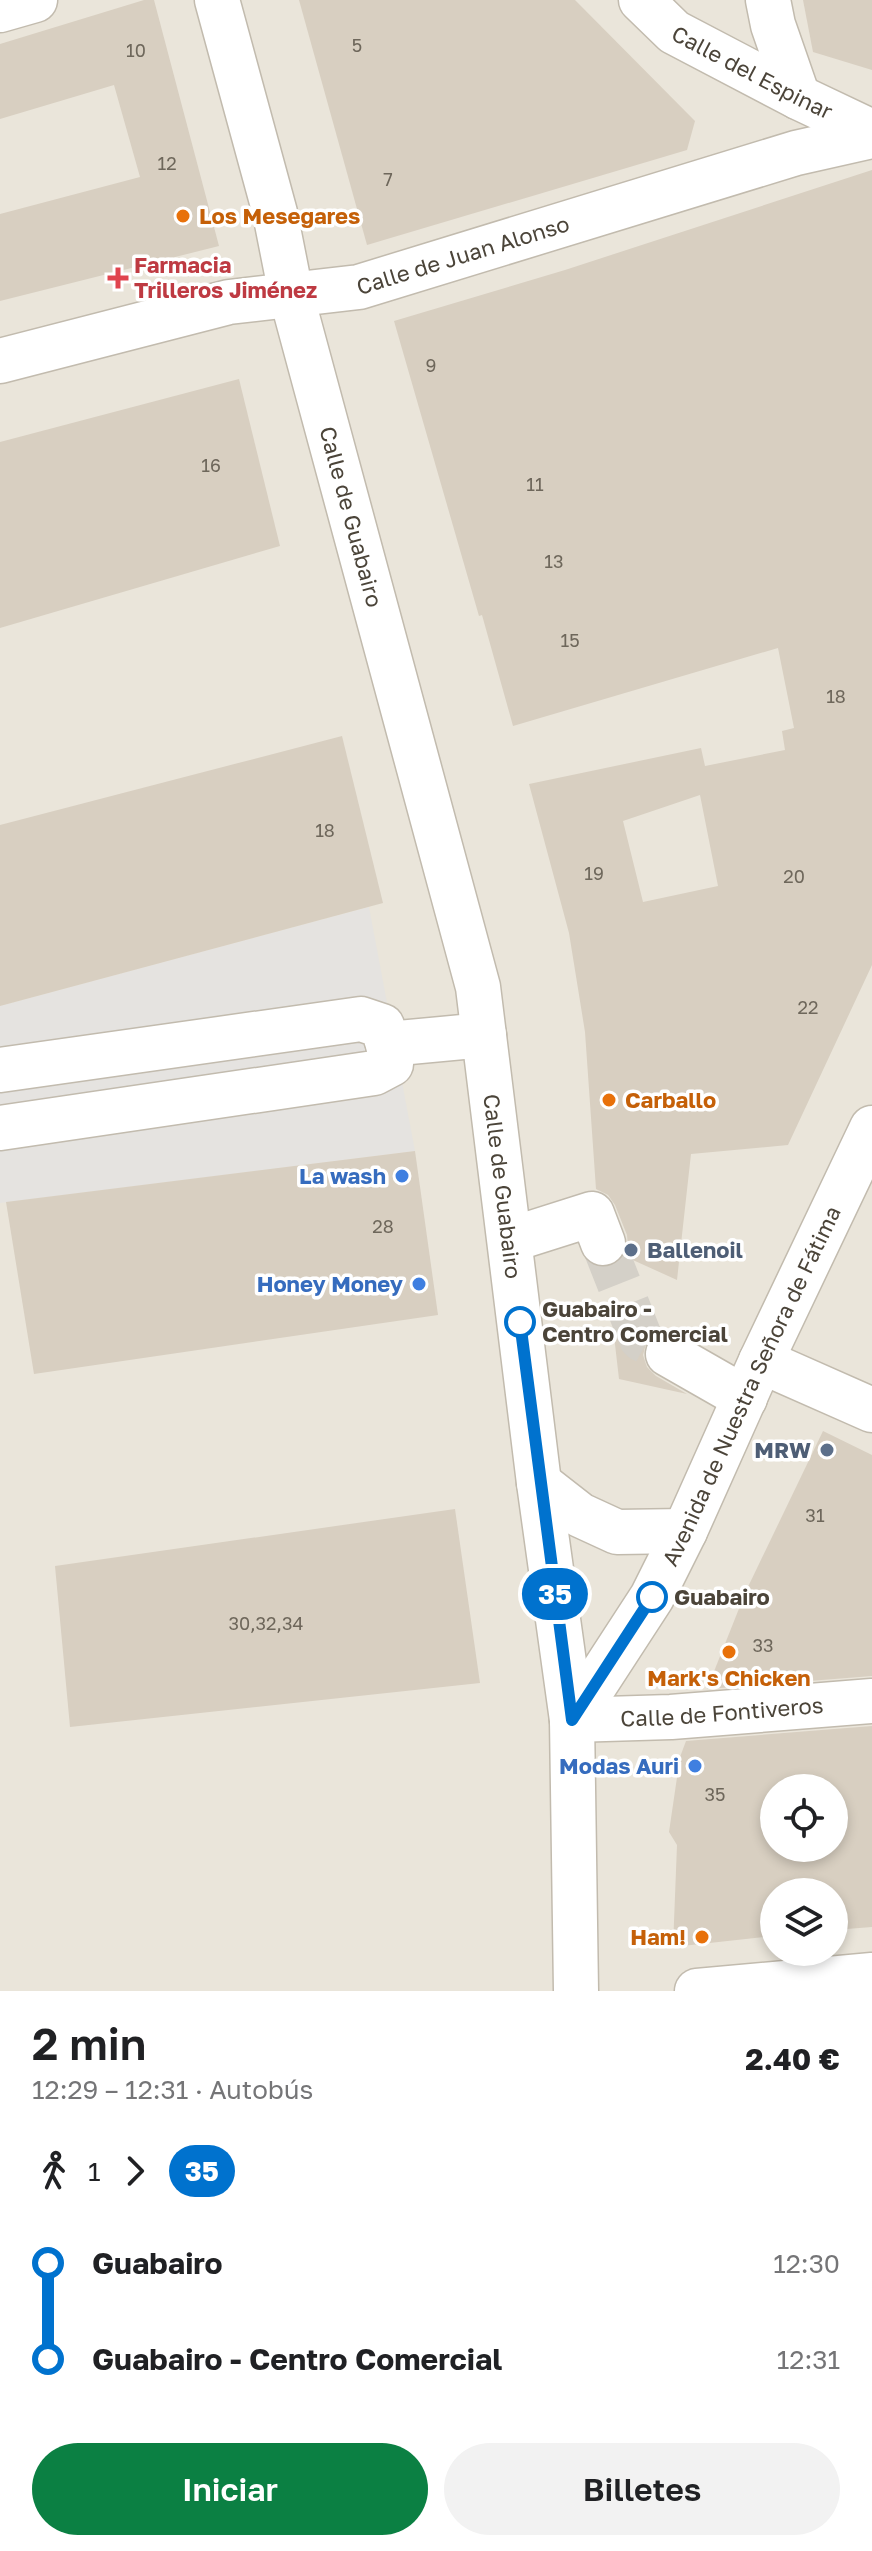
<!DOCTYPE html>
<html lang="es">
<meta charset="utf-8">
<style>
:root{--surface:#fff;--page:#f2f2f2;--text:#202124;--muted:#757577;--accent:#0b8043}
body{margin:0;font-family:"Golos Text",sans-serif;background:var(--page);color:var(--text);height:100vh;display:flex;flex-direction:column;font-size:30px;white-space:nowrap}
*{box-sizing:border-box;margin:0}
p{font-size:26px;color:var(--muted)}
.icon{flex:none;width:44px;height:44px;fill:none;stroke:currentColor;stroke-width:2;stroke-linecap:round;stroke-linejoin:round}
.map{position:relative;height:1991px;overflow:hidden}
.panel{display:flex;flex-direction:column;background:var(--surface);flex:1}
.panel>*{flex:none}
.badge{padding:0 16px;border-radius:26px;font-size:28px;line-height:52px}
.fabs{position:absolute;left:760px;top:1774px;display:grid;gap:16px}
.fabs a{display:grid;place-items:center;width:88px;height:88px;border-radius:50%;background:var(--surface);box-shadow:0 4px 12px #0003;font-size:40px}
.map>.badge{position:absolute;translate:-50% -50%;box-shadow:0 0 0 4px #fff}
.legs{display:flex;align-items:center;gap:12px;height:88px;padding:0 32px;font-size:26px}
.legs p{margin-inline-start:auto}
.head{display:flex;align-items:center;justify-content:space-between;height:136px;padding:0 32px}
h1{font-size:44px;font-weight:600;line-height:60px}
.button{display:flex;gap:16px;margin-top:auto;padding:16px 32px}
.button a{flex:1;height:92px;border-radius:48px;background:var(--accent);color:#fff;font-size:32px;font-weight:600;line-height:92px;text-align:center}
.button a+a{background:var(--page);color:var(--text)}
ul{padding:0 32px;list-style:none}
li{display:flex;align-items:center;gap:28px;height:96px;font-size:30px}
li i{display:grid;place-items:center;width:12px;height:100%;margin:0 10px;background:currentColor}
li i::after{content:'';width:20px;height:20px;margin:-10px;border:6px solid;border-radius:50%;background:var(--surface)}
li p{margin-inline-start:auto}
li:first-child i{background:linear-gradient(#0000 50%,currentColor 0)}
li:last-child i{background:linear-gradient(currentColor 50%,#0000 0)}
.map>svg:first-child{display:block}
</style>
<div class="map">
<svg width="872" height="1991" viewBox="0 0 872 1991">
<rect width="100%" height="100%" fill="#f6f3ec"/>
<path fill="#eae5da" fill-rule="evenodd" d="M 0,0 L 872,0 L 872,1991 L 0,1991 ZM 774,1788 L 834,1788 L 834,1848 L 774,1848 ZM 774,1892 L 834,1892 L 834,1952 L 774,1952 Z"/>
<path fill="#e5e3e0" d="M 369,907 L 415,1151 L 0,1203 L 0,1006 Z"/>
<g fill="#d8cfc1" fill-rule="evenodd">
<path d="M 144,0 L 154,0 L 219,246 L 0,301 L 0,214 L 140,177 L 114,85 L 0,119 L 0,44 Z"/>
<path d="M 299,0 L 575,0 L 695,121 L 687,150 L 367,245 Z"/>
<path d="M 803,0 L 872,0 L 872,70 L 813,52 Z"/>
<path d="M 872,170 L 872,965 L 788,1145 L 691,1154 L 677,1280 L 624,1256 L 628,1246 L 627,1235 L 615,1205 L 608,1195 L 596,1189 L 585,1032 L 569,933 L 529,784 L 701,748 L 705,766 L 785,750 L 782,731 L 794,728 L 778,648 L 513,726 L 482,615 L 479,616 L 394,321 L 565,270 ZM 700,795 L 718,886 L 643,902 L 623,821 Z"/>
<path d="M 239,379 L 280,546 L 0,628 L 0,442 Z"/>
<path d="M 342,736 L 383,903 L 0,1006 L 0,825 Z"/>
<path d="M 415,1151 L 438,1315 L 34,1374 L 6,1202 Z"/>
<path d="M 613,1327 L 646,1344 L 643,1355 L 647,1367 L 656,1376 L 687,1394 L 619,1379 Z"/>
<path d="M 823,1431 L 872,1455 L 872,1676 L 707,1689 L 746,1591 Z"/>
<path d="M 455,1509 L 480,1683 L 70,1727 L 55,1566 Z"/>
<path d="M 872,1726 L 872,1927 L 834,1930 L 834,1892 L 774,1892 L 774,1936 L 673,1947 L 677,1845 L 669,1832 L 680,1757 L 686,1741 ZM 774,1788 L 834,1788 L 834,1848 L 774,1848 Z"/>
</g>
<g fill="none" stroke-linecap="round" stroke-linejoin="round">
<path stroke="#d4d0c8" stroke-width="44" stroke-dasharray="44 22" stroke-linecap="butt" d="M 603,1243 L 641,1339 L 668,1354"/>
<defs>
<g id="minor">
<path id="s1" d="M 217,0 L 275,213 L 291,294 L 478,987 L 539,1483 L 572,1720 L 576,1991"/>
<path id="s2" d="M 641,0 L 674,32 L 798,97 L 872,132"/>
<path d="M 768,0 L 773,25 L 798,97"/>
<path d="M 0,10 L 35,0"/>
<path id="s3" d="M 0,361 L 229,302 L 359,287 L 796,153 L 872,136"/>
<path d="M 388,1044 L 484,1035"/>
<path d="M 0,1070 L 361,1019 L 382,1026 L 388,1044 L 391,1064 L 374,1073 L 0,1128"/>
<path d="M 510,1240 L 592,1214 L 603,1243"/>
<path d="M 668,1354 L 745,1398"/>
<path d="M 761,1361 L 872,1410"/>
<path d="M 539,1483 L 580,1515 L 617,1532 L 685,1531"/>
<path id="s4" d="M 572,1720 L 652,1597 L 685,1531 L 761,1361 L 872,1128"/>
<path id="s5" d="M 572,1720 L 671,1717 L 872,1701"/>
<path d="M 697,1991 L 872,1975"/>
</g>
</defs>
<use href="#minor" stroke="#c2bbae" stroke-width="47"/>
<use href="#minor" stroke="#fff" stroke-width="44"/>
</g>
<g fill="none" stroke-linecap="round" stroke-linejoin="round">
<defs>
<path id="line-1" d="M 520,1322 L 572,1720 L 652,1597"/>
</defs>
<use href="#line-1" stroke="#fff" stroke-width="18"/>
<use href="#line-1" stroke="#0072ce" stroke-width="12"/>
</g>
<g fill="#e8710a" stroke="#fff" stroke-width="3">
<circle cx="183" cy="216" r="8"/>
<circle cx="609" cy="1100" r="8"/>
<circle cx="729" cy="1652" r="8"/>
<circle cx="702" cy="1937" r="8"/>
</g>
<path fill="#e0444e" stroke="#fff" stroke-width="3" d="M114 266h8v8h8v8h-8v8h-8v-8h-8v-8h8z"/>
<g fill="#3f7fe0" stroke="#fff" stroke-width="3">
<circle cx="402" cy="1176" r="8"/>
<circle cx="419" cy="1284" r="8"/>
<circle cx="695" cy="1766" r="8"/>
</g>
<g fill="#5c6f8a" stroke="#fff" stroke-width="3">
<circle cx="631" cy="1250" r="8"/>
<circle cx="827" cy="1450" r="8"/>
</g>
<g fill="#fff" stroke="#0072ce" stroke-width="4">
<circle cx="520" cy="1322" r="14"/>
<circle cx="652" cy="1597" r="14"/>
</g>
<g text-anchor="middle" stroke-width="7" stroke-linejoin="round" paint-order="stroke">
<g font-size="18" fill="#6e675b">
<text x="357" y="52">5</text>
<text x="136" y="57">10</text>
<text x="167" y="170">12</text>
<text x="388" y="186">7</text>
<text x="431" y="372">9</text>
<text x="211" y="472">16</text>
<text x="535" y="491">11</text>
<text x="554" y="568">13</text>
<text x="570" y="647">15</text>
<text x="836" y="703">18</text>
<text x="325" y="837">18</text>
<text x="594" y="880">19</text>
<text x="794" y="883">20</text>
<text x="808" y="1014">22</text>
<text x="383" y="1233">28</text>
<text x="815" y="1522">31</text>
<text x="266" y="1630">30,32,34</text>
<text x="763" y="1652">33</text>
<text x="715" y="1801">35</text>
</g>
<g font-size="22" fill="#4b4439" stroke="#fff">
<text dy="8" stroke="none"><textPath href="#s2" startOffset="134">Calle del Espinar</textPath></text>
<text dy="8" stroke="none"><textPath href="#s3" startOffset="476">Calle de Juan Alonso</textPath></text>
<text dy="8" stroke="none"><textPath href="#s1" startOffset="534">Calle de Guabairo</textPath></text>
<text dy="8" stroke="none"><textPath href="#s1" startOffset="1222">Calle de Guabairo</textPath></text>
<text dy="8" stroke="none"><textPath href="#s4" startOffset="380">Avenida de Nuestra Señora de Fátima</textPath></text>
<text dy="8" stroke="none"><textPath href="#s5" startOffset="150">Calle de Fontiveros</textPath></text>
</g>
<g font-size="22" font-weight="bold" fill="#c56008" stroke="#fff" text-anchor="start">
<text x="199" y="224">Los Mesegares</text>
<text x="625" y="1108">Carballo</text>
<text x="729" y="1686" text-anchor="middle">Mark's Chicken</text>
<text x="686" y="1945" text-anchor="end">Ham!</text>
</g>
<g font-size="22" font-weight="bold" fill="#be3a42" stroke="#fff" text-anchor="start">
<text x="134" y="273">Farmacia<tspan x="134" dy="25">Trilleros Jiménez</tspan></text>
</g>
<g font-size="22" font-weight="bold" fill="#366cbe" stroke="#fff" text-anchor="end">
<text x="386" y="1184">La wash</text>
<text x="403" y="1292">Honey Money</text>
<text x="679" y="1774">Modas Auri</text>
</g>
<g font-size="22" font-weight="bold" fill="#4e5e75" stroke="#fff" text-anchor="start">
<text x="647" y="1258">Ballenoil</text>
<text x="811" y="1458" text-anchor="end">MRW</text>
</g>
<g font-size="22" font-weight="bold" fill="#4b4439" stroke="#fff" text-anchor="start">
<text x="542" y="1317">Guabairo -<tspan x="542" dy="25">Centro Comercial</tspan></text>
<text x="674" y="1605">Guabairo</text>
</g>
</g>
</svg>
<div class="fabs">
<a><svg class="icon" aria-label="locate" viewBox="0 0 24 24"><circle cx="12" cy="12" r="6"/><path d="M12 2v4M12 18v4M2 12h4M18 12h4"/></svg></a>
<a><svg class="icon" aria-label="layers" viewBox="0 0 24 24"><path d="M12 4l9 5-9 5-9-5zM3 14l9 5 9-5"/></svg></a>
</div>
<b class="badge" style="left:555px;top:1594px;background:#0072ce;color:#fff">35</b>
</div>
<section class="panel">
<div class="head"><div><h1>2 min</h1><p>12:29 – 12:31 · Autobús</p></div><b>2.40 €</b></div>
<div class="legs"><svg class="icon" aria-label="walk" viewBox="0 0 24 24"><circle cx="13" cy="4" r="2"/><path d="M13 8l-2 6 4 7M11 14l-3 7M7 12l3-4h3l4 4"/></svg>1<svg class="icon" aria-label="forward" viewBox="0 0 24 24"><path d="M9 5l7 7-7 7"/></svg><b class="badge" style="background:#0072ce;color:#fff">35</b></div>
<ul>
<li><i style="color:#0072ce"></i><b>Guabairo</b><p>12:30</p></li>
<li><i style="color:#0072ce"></i><b>Guabairo - Centro Comercial</b><p>12:31</p></li>
</ul>
<div class="button"><a>Iniciar</a><a>Billetes</a></div>
</section>
